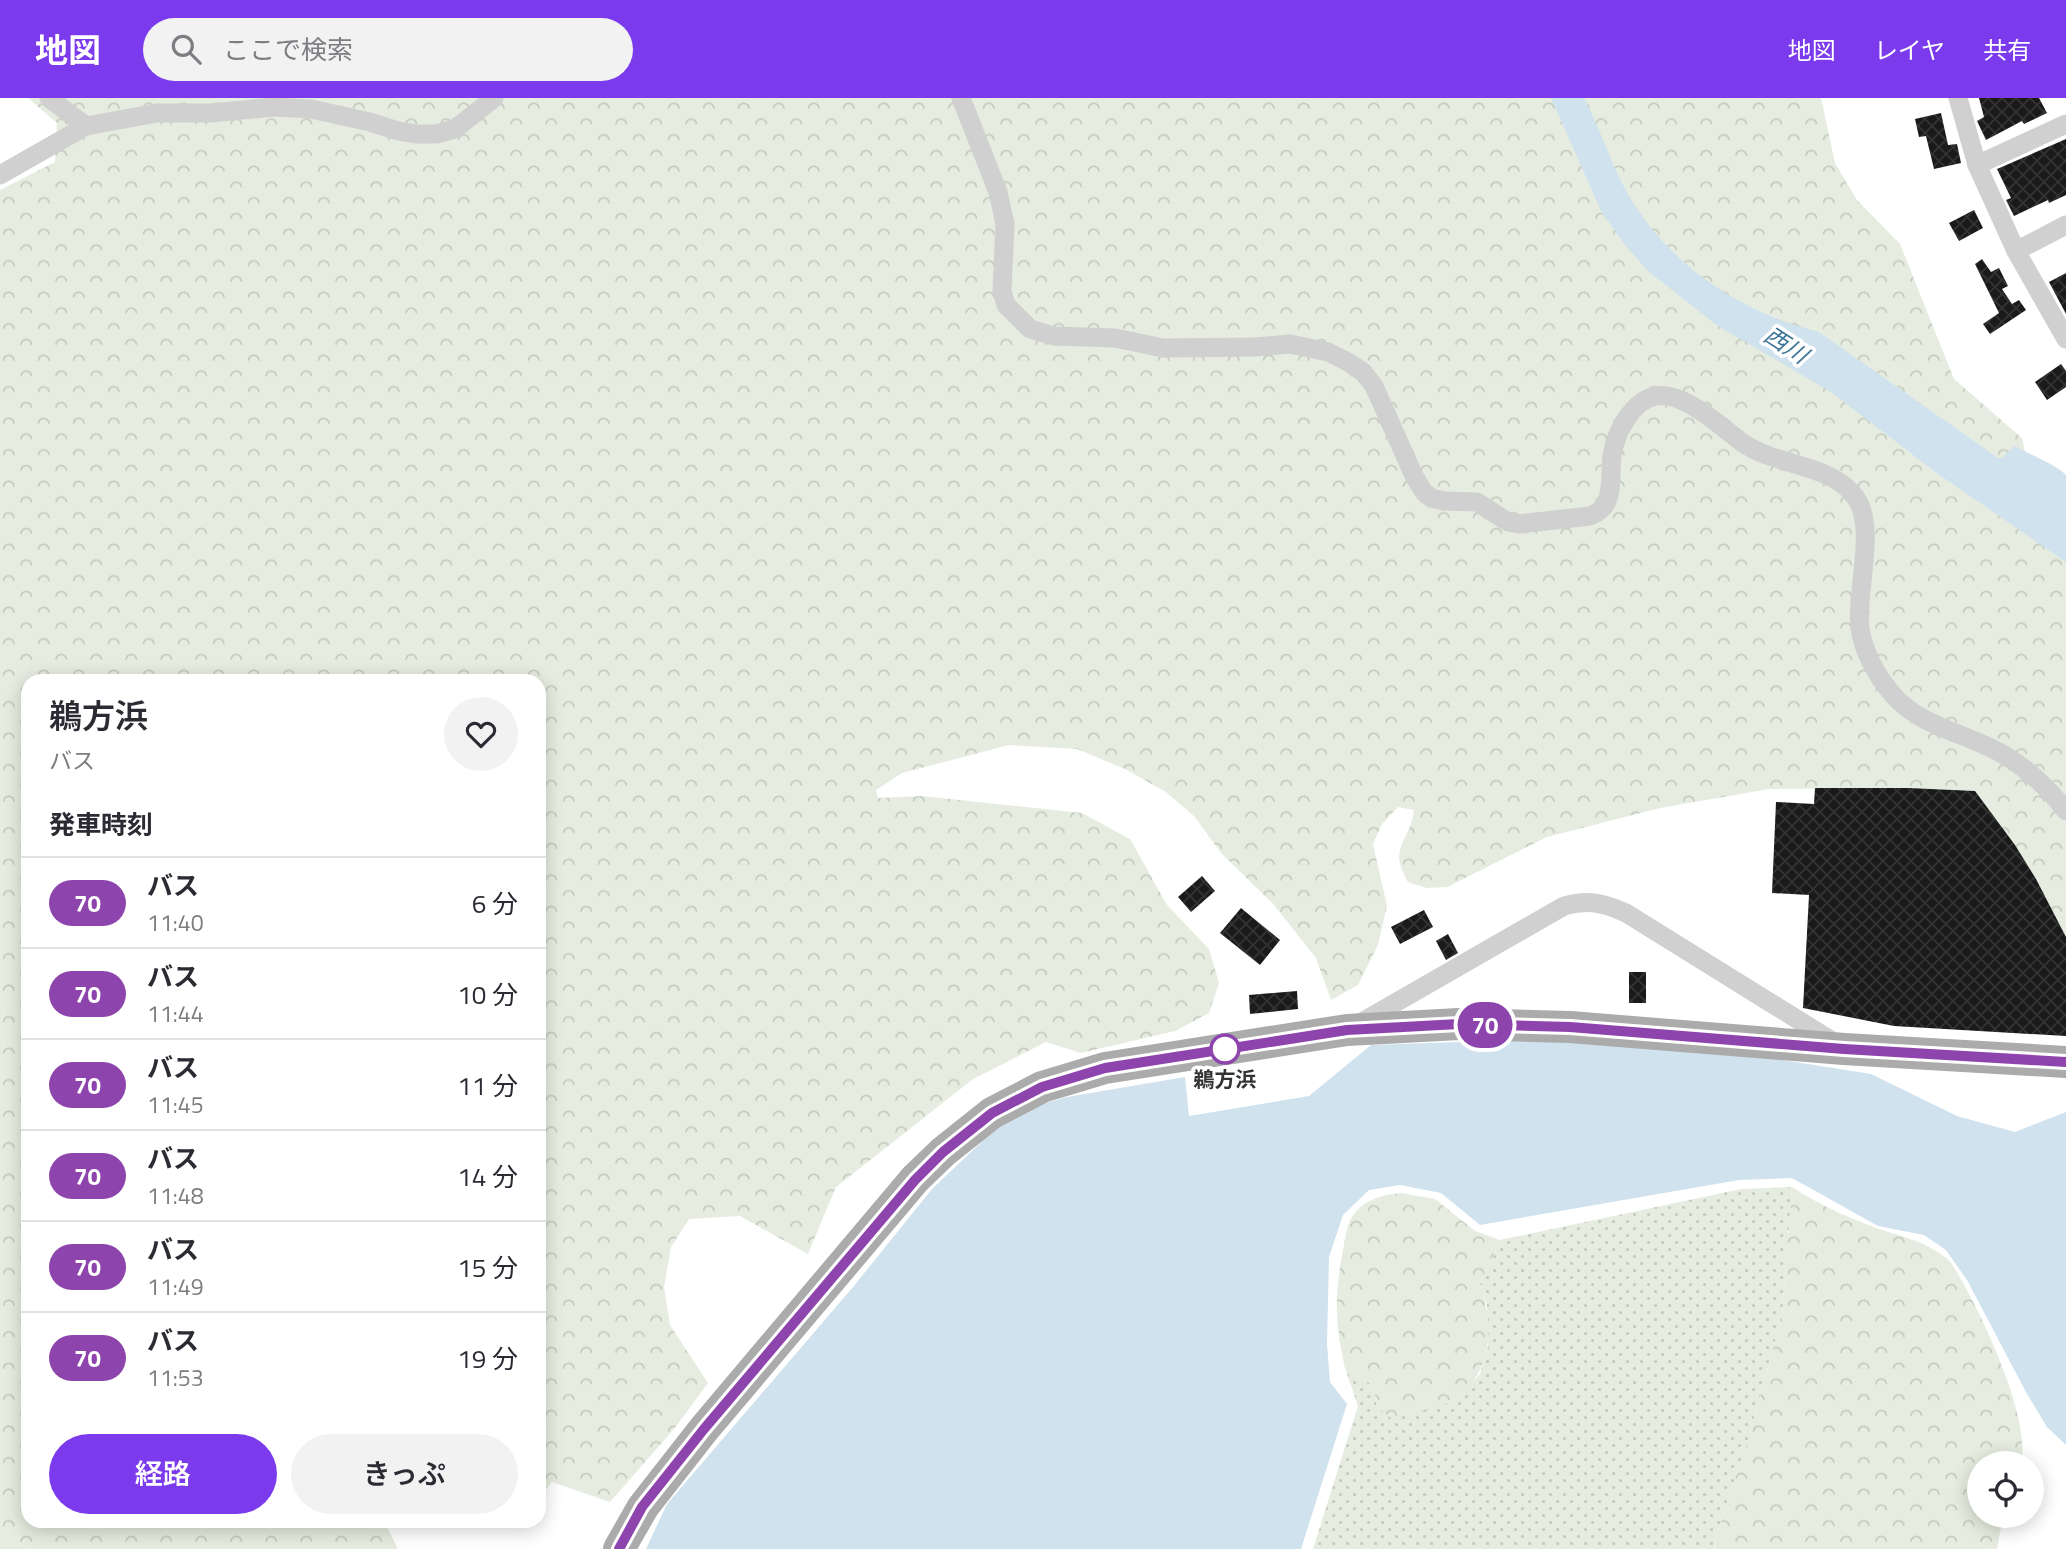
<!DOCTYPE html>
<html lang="ja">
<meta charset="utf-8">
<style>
:root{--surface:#fff;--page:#f2f2f3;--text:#2b2b33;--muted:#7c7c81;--line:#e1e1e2;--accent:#7c3aed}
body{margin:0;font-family:"Titillium Web","Noto Sans JP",sans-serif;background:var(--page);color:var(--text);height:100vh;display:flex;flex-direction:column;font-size:26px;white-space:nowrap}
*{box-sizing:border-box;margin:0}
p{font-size:23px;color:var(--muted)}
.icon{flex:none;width:38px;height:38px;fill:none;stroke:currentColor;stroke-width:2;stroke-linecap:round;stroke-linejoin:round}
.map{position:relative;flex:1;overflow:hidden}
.panel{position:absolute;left:21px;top:576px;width:525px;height:854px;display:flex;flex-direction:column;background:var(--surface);border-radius:21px;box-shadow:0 4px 18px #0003}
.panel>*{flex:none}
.badge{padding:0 14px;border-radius:23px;font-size:24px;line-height:46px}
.tools{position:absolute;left:1967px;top:1353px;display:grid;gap:14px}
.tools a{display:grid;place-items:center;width:77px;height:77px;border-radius:50%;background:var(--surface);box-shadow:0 4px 18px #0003;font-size:35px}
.map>.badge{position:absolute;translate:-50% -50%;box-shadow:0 0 0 4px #fff}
h2{padding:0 28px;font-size:26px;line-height:63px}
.round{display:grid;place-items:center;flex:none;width:74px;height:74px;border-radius:37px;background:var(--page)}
.head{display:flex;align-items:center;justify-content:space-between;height:119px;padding:0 28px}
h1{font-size:33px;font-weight:600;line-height:52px}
.button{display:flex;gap:14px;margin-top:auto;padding:14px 28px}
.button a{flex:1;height:80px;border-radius:42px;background:var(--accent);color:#fff;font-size:28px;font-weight:600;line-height:80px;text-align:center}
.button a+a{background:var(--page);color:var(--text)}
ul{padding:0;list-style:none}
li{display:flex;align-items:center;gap:21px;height:91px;padding:0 28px;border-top:2px solid var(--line)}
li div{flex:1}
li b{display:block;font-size:26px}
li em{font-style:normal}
li .badge{min-width:77px;font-weight:700;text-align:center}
header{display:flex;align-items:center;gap:42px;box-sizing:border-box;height:98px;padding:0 35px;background:var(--accent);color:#fff}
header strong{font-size:33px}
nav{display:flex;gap:38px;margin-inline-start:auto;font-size:24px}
.search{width:490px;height:63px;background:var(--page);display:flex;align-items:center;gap:18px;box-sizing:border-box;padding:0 24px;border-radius:38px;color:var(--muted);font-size:26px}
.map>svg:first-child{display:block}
</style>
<header>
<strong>地図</strong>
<div class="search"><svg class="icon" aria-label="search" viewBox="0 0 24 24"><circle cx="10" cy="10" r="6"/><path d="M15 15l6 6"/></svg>ここで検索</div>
<nav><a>地図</a><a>レイヤ</a><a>共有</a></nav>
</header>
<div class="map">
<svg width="2066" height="1451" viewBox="0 0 2066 1451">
<defs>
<pattern id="grass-dots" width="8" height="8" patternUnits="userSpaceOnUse" patternTransform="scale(1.75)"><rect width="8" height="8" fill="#e6ecdf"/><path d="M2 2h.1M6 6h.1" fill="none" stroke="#c6cbc0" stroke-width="1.8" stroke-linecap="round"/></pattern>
<pattern id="forest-crowns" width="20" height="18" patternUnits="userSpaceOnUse" patternTransform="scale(1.75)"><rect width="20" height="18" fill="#e6ecdf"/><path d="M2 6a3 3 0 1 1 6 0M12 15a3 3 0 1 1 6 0" fill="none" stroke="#c6cbc0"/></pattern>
<pattern id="building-cross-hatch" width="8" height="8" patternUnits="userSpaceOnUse" patternTransform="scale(1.75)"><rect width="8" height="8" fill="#1a1a1a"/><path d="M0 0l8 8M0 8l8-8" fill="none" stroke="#333"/></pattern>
</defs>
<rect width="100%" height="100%" fill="#fff"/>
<path fill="url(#grass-dots)" d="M 1792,1089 L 1782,1219 L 1748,1342 L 1716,1439 L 1714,1451 L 1313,1451 L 1358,1308 L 1345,1270 L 1373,1287 L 1377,1309 L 1452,1303 L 1480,1276 L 1488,1248 L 1487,1207 L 1480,1185 L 1500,1142 L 1741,1091 Z"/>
<g fill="url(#forest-crowns)">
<path d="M 28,0 L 1821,0 L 1835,65 L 1857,102 L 1900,146 L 1954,281 L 2022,340 L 2046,447 L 2066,462 L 2066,839 L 2036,781 L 2015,747 L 1974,693 L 1909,690 L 1769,691 L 1660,710 L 1547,739 L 1447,789 L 1426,790 L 1408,784 C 1387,748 1410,745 1414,712 L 1398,709 L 1382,726 L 1373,746 L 1387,808 L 1378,847 L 1358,887 L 1331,902 L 1316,860 L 1274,807 L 1221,755 L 1195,719 L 1166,694 L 1125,671 L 1077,651 L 1009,647 L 902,675 L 876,692 L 878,700 L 922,698 L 1082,715 L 1130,741 L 1167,807 L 1209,851 L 1219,885 L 1209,915 L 1175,933 L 1081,955 L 1046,944 L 973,981 L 836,1089 L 808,1156 L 740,1118 L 689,1121 L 671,1149 L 664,1189 L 670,1227 L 708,1285 L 674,1331 L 610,1404 L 552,1384 L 539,1400 L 539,583 L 28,583 L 28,1423 L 384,1423 L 398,1451 L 0,1451 L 0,92 L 55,64 L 57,25 Z"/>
<path d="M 1792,1089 C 1819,1107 1849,1120 1879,1131 C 1897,1137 1919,1142 1934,1152 C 1940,1155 1947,1160 1951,1165 C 1976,1202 2033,1322 2021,1365 L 1979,1365 L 1979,1418 L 2003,1418 L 1997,1451 L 1714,1451 L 1716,1439 L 1748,1342 L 1782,1219 Z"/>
<path d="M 1401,1095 L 1435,1101 L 1475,1133 L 1500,1142 L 1480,1185 C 1494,1227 1494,1275 1453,1302 C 1439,1312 1408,1316 1391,1320 L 1377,1309 L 1373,1287 L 1345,1270 C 1335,1224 1334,1199 1343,1152 C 1345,1143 1346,1130 1351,1121 C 1361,1102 1382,1097 1401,1095 Z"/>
</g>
<g fill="#cfe2ee">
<path d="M 1551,0 L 1584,0 C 1600,30 1610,63 1626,93 C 1668,166 1738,214 1819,234 L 1998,360 L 2002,360 L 2015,348 C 2032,358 2052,364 2066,377 L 2066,464 L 1938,376 L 1831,294 L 1718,228 L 1649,174 L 1625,147 L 1601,113 Z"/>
<path d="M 1549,941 L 1757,958 L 1871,976 L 1957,1018 L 2015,1034 L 2066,1014 L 2066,1347 L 2047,1329 L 2027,1296 L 1967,1182 L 1946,1152 L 1924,1137 L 1878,1128 L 1792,1080 L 1739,1082 L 1480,1127 L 1441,1095 L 1400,1087 L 1369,1092 L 1343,1117 L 1329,1159 L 1327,1246 L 1330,1284 L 1347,1306 L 1301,1451 L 646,1451 L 667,1406 L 853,1189 L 932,1091 L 1012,1015 L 1067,999 L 1185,979 L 1189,1018 L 1309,998 L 1371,947 Z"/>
</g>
<g fill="url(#building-cross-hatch)">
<path d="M 1979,0 L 2039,0 L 2047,15 L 2024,26 L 2022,23 L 1986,42 L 1977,23 L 1984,19 Z"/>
<path d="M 1941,15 L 1948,47 L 1957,46 L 1961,65 L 1934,71 L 1926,38 L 1919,39 L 1915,21 Z"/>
<path d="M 2066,41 L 2066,97 L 2049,105 L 2048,102 L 2014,118 L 2006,102 L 2011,100 L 1997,71 Z"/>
<path d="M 1974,112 L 1983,130 L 1959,143 L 1949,125 Z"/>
<path d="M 1982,161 L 1991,174 L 1999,170 L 2008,188 L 2002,191 L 2012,206 L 2019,202 L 2026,212 L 1990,236 L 1983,226 L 1999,215 L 1975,166 Z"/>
<path d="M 2066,175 L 2066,216 L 2049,184 Z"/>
<path d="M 2061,266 L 2066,273 L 2066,289 L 2047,302 L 2035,284 Z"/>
<path d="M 1815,690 L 1909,690 L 1975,693 L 2015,747 L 2036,781 L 2066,839 L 2066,938 L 1894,928 L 1803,910 L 1809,797 L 1772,795 L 1776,704 L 1814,706 Z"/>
<path d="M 1202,778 L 1215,793 L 1191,814 L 1178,799 Z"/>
<path d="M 1241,810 L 1280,842 L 1260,867 L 1220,835 Z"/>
<path d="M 1424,812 L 1433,829 L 1400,846 L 1391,829 Z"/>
<path d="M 1448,836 L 1458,855 L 1446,862 L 1436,843 Z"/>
<rect x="1629" y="874" width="17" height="31"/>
<path d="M 1297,893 L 1298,911 L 1250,916 L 1249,897 Z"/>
</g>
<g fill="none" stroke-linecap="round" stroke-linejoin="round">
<g stroke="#d0d0d0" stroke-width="19">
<path d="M 49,0 L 86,28"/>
<path d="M 961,0 L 998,94 L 1005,126 L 1002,193 L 1006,207 L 1030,231 L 1054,238 L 1115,240 L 1163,250 L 1255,249 L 1290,246 L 1328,254 L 1348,264 L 1363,274 L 1374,288 L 1414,378 L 1424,394 L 1431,400 L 1444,403 L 1477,404 L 1508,424 L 1518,426 L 1590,418 C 1596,416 1602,412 1606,405 C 1613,392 1610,373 1612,358 C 1615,336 1632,302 1656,298 C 1684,293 1722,330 1743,345 C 1776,368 1826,365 1853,396 C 1879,426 1855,492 1860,531 C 1864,555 1877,578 1893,597 C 1919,626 1955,633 1989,649 C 2021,664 2045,686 2066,713"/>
<path d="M 1958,0 L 1977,67 L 2016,153 L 2066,241"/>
<path d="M 1977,67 L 2066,26"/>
<path d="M 0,77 L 86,28 L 157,15 L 210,15 L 274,9 L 311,11 L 370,24 L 398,33 L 416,36 L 436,36 L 455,31 L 494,0"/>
<path d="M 2016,153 L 2066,127"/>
<path d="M 1355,928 L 1564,808 C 1588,801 1604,805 1626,815 L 1837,946"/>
</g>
<path stroke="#ababab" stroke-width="32" d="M 619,1451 L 643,1409 L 704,1331 L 915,1081 L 943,1054 L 992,1015 L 1042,989 L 1105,970 L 1347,932 L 1459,926 L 1570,929 L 1844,951 L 2066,964"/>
</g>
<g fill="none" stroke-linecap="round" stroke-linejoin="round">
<defs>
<path id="line" d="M 619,1451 L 642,1409 L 704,1331 L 915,1082 L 943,1054 L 992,1015 L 1042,989 L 1105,970 L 1347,932 L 1459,926 L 1570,929 L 1844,951 L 2066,964"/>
</defs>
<use href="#line" stroke="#fff" stroke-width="16"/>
<use href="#line" stroke="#8e44ad" stroke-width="10"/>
</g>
<circle fill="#fff" stroke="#8e44ad" stroke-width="3.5" cx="1225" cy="951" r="14"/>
<g text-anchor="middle" stroke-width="7" stroke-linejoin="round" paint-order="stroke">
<g font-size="21" font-weight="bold" fill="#333" stroke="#fff">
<text x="1225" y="989">鵜方浜</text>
</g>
<g font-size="23" font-style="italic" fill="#3f7597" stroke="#fff">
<text transform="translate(1786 247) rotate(33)" y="8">西川</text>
</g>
</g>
</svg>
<div class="tools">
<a><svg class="icon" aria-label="locate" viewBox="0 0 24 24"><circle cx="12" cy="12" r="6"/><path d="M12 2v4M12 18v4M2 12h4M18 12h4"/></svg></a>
</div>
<b class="badge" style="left:1485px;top:927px;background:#8e44ad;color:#fff">70</b>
<section class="panel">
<div class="head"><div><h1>鵜方浜</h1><p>バス</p></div><a class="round"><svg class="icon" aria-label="heart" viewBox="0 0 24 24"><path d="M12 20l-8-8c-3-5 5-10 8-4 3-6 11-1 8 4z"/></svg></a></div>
<h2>発車時刻</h2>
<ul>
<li><span class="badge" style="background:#8e44ad;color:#fff">70</span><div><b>バス</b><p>11:40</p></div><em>6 分</em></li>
<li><span class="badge" style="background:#8e44ad;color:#fff">70</span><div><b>バス</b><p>11:44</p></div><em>10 分</em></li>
<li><span class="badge" style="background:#8e44ad;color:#fff">70</span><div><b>バス</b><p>11:45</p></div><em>11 分</em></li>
<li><span class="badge" style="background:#8e44ad;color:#fff">70</span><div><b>バス</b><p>11:48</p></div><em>14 分</em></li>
<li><span class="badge" style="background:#8e44ad;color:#fff">70</span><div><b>バス</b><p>11:49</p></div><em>15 分</em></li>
<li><span class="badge" style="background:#8e44ad;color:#fff">70</span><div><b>バス</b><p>11:53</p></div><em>19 分</em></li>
</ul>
<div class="button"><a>経路</a><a>きっぷ</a></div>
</section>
</div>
